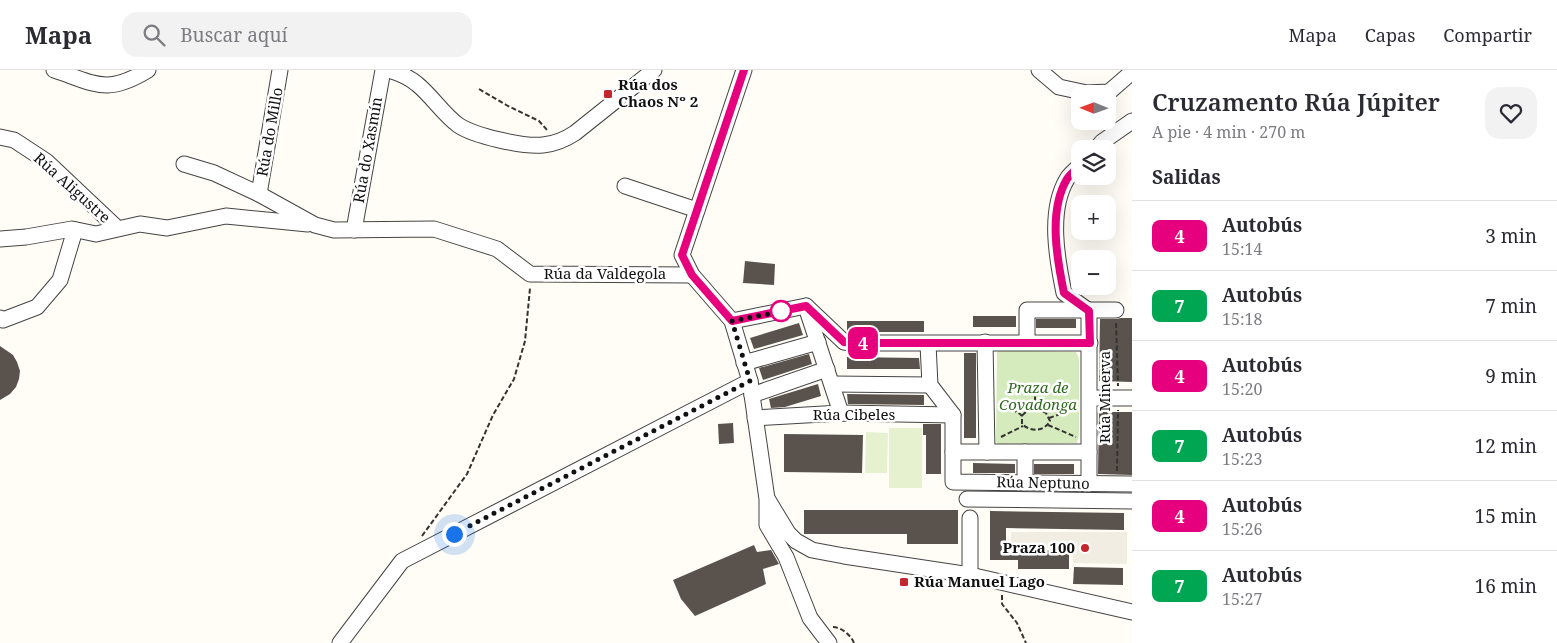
<!DOCTYPE html>
<html lang="es">
<meta charset="utf-8">
<style>
:root{--surface:#fff;--page:#f2f2f3;--text:#2b2b33;--muted:#7c7c81;--line:#e1e1e2}
body{margin:0;font-family:"Noto Serif",serif;background:var(--page);color:var(--text);height:100vh;display:flex;flex-direction:column;font-size:19px;white-space:nowrap}
*{box-sizing:border-box;margin:0}
p{font-size:16px;color:var(--muted)}
.icon{flex:none;width:28px;height:28px;fill:none;stroke:currentColor;stroke-width:2;stroke-linecap:round;stroke-linejoin:round}
.map{position:relative;flex:1;overflow:hidden}
.side{display:flex;flex-direction:column;background:var(--surface);width:425px}
.side>*{flex:none}
.badge{padding:0 10px;border-radius:8px;font-size:18px;line-height:32px}
.needle{width:32px;rotate:271deg}
.tools{position:absolute;left:1071px;top:15px;display:grid;gap:10px}
.tools a{display:grid;place-items:center;width:45px;height:45px;border-radius:10px;background:var(--surface);box-shadow:0 5px 20px #0002;font-size:25px}
.you{position:absolute;width:25px;height:25px;margin:-12px;border:4px solid #fff;border-radius:50%;background:#1a73e8;box-shadow:0 0 0 8px #1a73e833}
.map>.badge{position:absolute;translate:-50% -50%;box-shadow:0 0 0 2px #fff}
h2{padding:0 20px;font-size:19px;line-height:45px}
.round{display:grid;place-items:center;flex:none;width:52px;height:52px;border-radius:15px;background:var(--page)}
.headline{display:flex;align-items:center;justify-content:space-between;height:85px;padding:0 20px}
h1{font-size:24px;font-weight:600;line-height:38px}
ul{padding:0;list-style:none}
li{display:flex;align-items:center;gap:15px;height:70px;padding:0 20px;border-top:1px solid var(--line)}
li div{flex:1}
li b{display:block;font-size:19px}
li em{font-style:normal}
li .badge{min-width:55px;font-weight:700;text-align:center}
header{display:flex;align-items:center;gap:30px;box-sizing:border-box;height:70px;padding:0 25px;background:var(--surface);border-bottom:1px solid var(--line)}
header strong{font-size:24px}
nav{display:flex;gap:28px;margin-inline-start:auto;font-size:18px}
.search{width:350px;height:45px;background:var(--page);display:flex;align-items:center;gap:12px;box-sizing:border-box;padding:0 18px;border-radius:15px;color:var(--muted);font-size:19px}
main{display:flex;flex:1;min-height:0}
.map>svg:first-child{display:block}
</style>
<header>
<strong>Mapa</strong>
<div class="search"><svg class="icon" aria-label="search" viewBox="0 0 24 24"><circle cx="10" cy="10" r="6"/><path d="M15 15l6 6"/></svg>Buscar aquí</div>
<nav><a>Mapa</a><a>Capas</a><a>Compartir</a></nav>
</header>
<main>
<div class="map">
<svg width="1132" height="573" viewBox="0 0 1132 573">
<rect width="100%" height="100%" fill="#fffdf5"/>
<path fill="#d5ebbd" d="M 1001,280 L 1076,282 L 1079,288 L 1079,366 L 1077,373 L 999,374 L 996,372 L 997,282 Z"/>
<g fill="#e6f2cf">
<rect x="889" y="358" width="33" height="60"/>
<path d="M 866,362 L 888,363 L 887,403 L 865,403 Z"/>
</g>
<path fill="#f1ede2" d="M 1011,462 L 1127,462 L 1127,494 L 1073,493 L 1072,478 L 1011,477 Z"/>
<g fill="#5a524d">
<path d="M 745,191 L 775,194 L 774,215 L 743,213 Z"/>
<rect x="973" y="246" width="43" height="11"/>
<path d="M 1121,248 L 1132,248 L 1132,312 L 1099,311 L 1100,249 L 1116,249 Z"/>
<rect x="1036" y="249" width="40" height="9"/>
<rect x="847" y="251" width="77" height="11"/>
<path d="M 799,253 L 803,265 L 754,279 L 750,268 Z"/>
<path d="M 0,276 L 13,285 L 17,292 L 20,301 L 19,309 L 16,317 L 10,324 L 0,330 Z"/>
<rect x="964" y="283" width="12" height="85"/>
<path d="M 809,284 L 812,294 L 763,310 L 759,298 Z"/>
<path d="M 847,287 L 919,288 L 920,299 L 847,299 Z"/>
<path d="M 818,314 L 821,326 L 785,337 L 771,338 L 769,329 Z"/>
<path d="M 847,324 L 924,325 L 924,335 L 848,334 Z"/>
<path d="M 1099,342 L 1132,342 L 1132,405 L 1098,404 Z"/>
<path d="M 733,353 L 734,373 L 719,374 L 718,354 Z"/>
<path d="M 923,354 L 941,354 L 941,404 L 926,404 L 926,365 L 923,365 Z"/>
<path d="M 784,364 L 863,365 L 862,403 L 784,402 Z"/>
<path d="M 973,393 L 1015,394 L 1015,403 L 973,403 Z"/>
<rect x="1034" y="394" width="40" height="10"/>
<path d="M 804,440 L 958,440 L 958,474 L 907,474 L 907,464 L 804,464 Z"/>
<path d="M 990,441 L 1124,443 L 1124,460 L 1006,458 L 1006,480 L 1069,481 L 1069,499 L 1018,499 L 1018,490 L 990,490 Z"/>
<path d="M 754,475 L 757,482 L 771,480 L 779,494 L 763,499 L 766,514 L 695,546 L 681,529 L 673,510 Z"/>
<path d="M 1074,497 L 1123,498 L 1123,515 L 1073,514 Z"/>
</g>
<g fill="none" stroke-linecap="round" stroke-linejoin="round">
<defs>
<g id="minor">
<path d="M 54,0 C 96,14 107,25 148,0"/>
<path d="M 389,0 C 399,3 409,7 417,14 C 432,26 442,43 458,55 C 474,66 523,77 543,75 C 554,74 566,69 575,63 L 654,0"/>
<path d="M 744,0 L 682,185 L 692,205 L 732,251 L 750,311 L 767,429 L 767,455 L 786,487 L 810,548 L 829,573"/>
<path d="M 1039,0 L 1059,17 L 1087,23 L 1109,22 L 1132,2"/>
<path d="M 0,67 L 14,70 L 46,91 L 117,158"/>
<path d="M 1096,79 L 1102,72 L 1132,51"/>
<path d="M 184,94 L 214,103 L 259,124 L 315,155 L 334,160 L 434,159 L 497,179 L 530,204 L 692,205"/>
<path d="M 1080,95 C 1076,100 1070,104 1067,109 C 1048,141 1057,189 1064,223 L 1089,241"/>
<path d="M 625,116 L 697,140"/>
<path d="M 259,124 L 280,0"/>
<path d="M 354,160 L 383,0"/>
<path d="M 0,169 L 26,167 L 72,159 L 96,164 L 140,154 L 167,158 L 226,146 L 308,154"/>
<path d="M 806,236 L 844,272 L 851,273 L 1090,273"/>
<path d="M 807,240 L 841,343"/>
<path d="M 0,248 L 3,250 L 37,237 L 60,210 L 75,160"/>
<path d="M 732,251 L 806,236"/>
<path d="M 985,272 L 987,382"/>
<path d="M 1027,272 L 1027,240 L 1116,240"/>
<path d="M 928,274 L 930,315 L 953,345 L 953,412 L 1132,414"/>
<path d="M 744,293 L 818,272"/>
<path d="M 832,314 L 930,315"/>
<path d="M 752,325 L 827,299"/>
<path d="M 1090,328 L 1132,328"/>
<path d="M 755,348 L 841,343 L 953,345"/>
<path d="M 953,382 L 1089,382"/>
<path d="M 1025,382 L 1025,413"/>
<path d="M 1089,414 L 1089,241"/>
<path d="M 967,429 L 1132,431"/>
<path d="M 768,430 L 788,463 L 796,471 L 812,480 L 844,486 L 970,505 L 1132,542"/>
<path d="M 970,448 L 970,505"/>
<path d="M 340,573 L 402,491 L 750,311"/>
</g>
</defs>
<use href="#minor" stroke="#444" stroke-width="17"/>
<g stroke="#333" stroke-width="2" stroke-dasharray="5 2.5" stroke-linecap="butt">
<path d="M 479,19 L 508,36 L 539,51 L 547,60"/>
<path d="M 1116,253 L 1118,316"/>
<path d="M 999,332 L 1020,344 L 1022,346 L 1022,354 C 1030,362 1044,362 1050,351 L 1046,343 C 1038,339 1028,337 1022,346"/>
<path d="M 1035,339 L 1035,326"/>
<path d="M 1049,348 L 1075,339"/>
<path d="M 1048,355 L 1076,367"/>
<path d="M 1001,367 L 1023,356"/>
<path d="M 1117,401 L 1118,340"/>
<path d="M 422,466 L 467,404 L 493,345 L 514,309 L 525,271 L 530,218"/>
<path d="M 1002,525 L 1002,534 L 1017,553 L 1026,573"/>
<path d="M 833,557 C 841,557 851,565 854,573"/>
</g>
<use href="#minor" stroke="#fff" stroke-width="15"/>
</g>
<g fill="none" stroke-linecap="round" stroke-linejoin="round">
<defs>
<path id="line" d="M 744,0 L 682,185 L 692,205 L 732,251 L 806,236 L 844,272 L 851,273 L 1090,273 L 1089,241 L 1064,223 C 1057,189 1048,141 1067,109 C 1070,104 1076,100 1080,95"/>
</defs>
<use href="#line" stroke="#fff" stroke-width="11"/>
<use href="#line" stroke="#e6007e" stroke-width="8"/>
<path stroke="#111" stroke-width="5" stroke-dasharray="0 9" d="M 454,464 L 750,311 L 732,251 L 789,240 L 781,241"/>
</g>
<g fill="#c4262e" stroke="#fff" stroke-width="2">
<rect x="603" y="19" width="10" height="10" rx="2.5"/>
<circle cx="1085" cy="478" r="5"/>
<rect x="899" y="507" width="10" height="10" rx="2.5"/>
</g>
<circle fill="#fff" stroke="#e6007e" stroke-width="2.5" cx="781" cy="241" r="10"/>
<g text-anchor="middle" stroke-width="5" stroke-linejoin="round" paint-order="stroke">
<g font-size="15" font-weight="bold" fill="#111" stroke="#fff" text-anchor="start">
<text x="618" y="20">Rúa dos<tspan x="618" dy="17">Chaos Nº 2</tspan></text>
<text x="1075" y="483" text-anchor="end">Praza 100</text>
<text x="914" y="517">Rúa Manuel Lago</text>
</g>
<g font-size="15" fill="#111" stroke="#fff">
<text transform="translate(270 62) rotate(-80)" y="5">Rúa do Millo</text>
<text transform="translate(368 80) rotate(-80)" y="5">Rúa do Xasmín</text>
<text transform="translate(72 118) rotate(42)" y="5">Rúa Aligustre</text>
<text x="605" y="209">Rúa da Valdegola</text>
<text transform="translate(1105 327) rotate(-90)" y="5">Rúa Minerva</text>
<text x="854" y="350">Rúa Cibeles</text>
<text transform="translate(1043 413) rotate(1)" y="5">Rúa Neptuno</text>
</g>
<g font-size="15" font-style="italic" fill="#2f6b1f" stroke="#fff">
<text x="1038" y="323">Praza de<tspan x="1038" dy="17">Covadonga</tspan></text>
</g>
</g>
</svg>
<div class="tools">
<a><svg class="needle" viewBox="-14 -14 28 28"><path d="M0-13l5 13h-10z" fill="#e53935"/><path d="M0 13l5-13h-10z" fill="#7c7c81"/></svg></a>
<a><svg class="icon" aria-label="layers" viewBox="0 0 24 24"><path d="M12 4l9 5-9 5-9-5zM3 14l9 5 9-5"/></svg></a>
<a>+</a>
<a>−</a>
</div>
<div class="you" style="left:454px;top:464px"></div>
<b class="badge" style="left:863px;top:273px;background:#e6007e;color:#fff">4</b>
</div>
<section class="side">
<div class="headline"><div><h1>Cruzamento Rúa Júpiter</h1><p>A pie · 4 min · 270 m</p></div><a class="round"><svg class="icon" aria-label="heart" viewBox="0 0 24 24"><path d="M12 20l-8-8c-3-5 5-10 8-4 3-6 11-1 8 4z"/></svg></a></div>
<h2>Salidas</h2>
<ul>
<li><span class="badge" style="background:#e6007e;color:#fff">4</span><div><b>Autobús</b><p>15:14</p></div><em>3 min</em></li>
<li><span class="badge" style="background:#00a651;color:#fff">7</span><div><b>Autobús</b><p>15:18</p></div><em>7 min</em></li>
<li><span class="badge" style="background:#e6007e;color:#fff">4</span><div><b>Autobús</b><p>15:20</p></div><em>9 min</em></li>
<li><span class="badge" style="background:#00a651;color:#fff">7</span><div><b>Autobús</b><p>15:23</p></div><em>12 min</em></li>
<li><span class="badge" style="background:#e6007e;color:#fff">4</span><div><b>Autobús</b><p>15:26</p></div><em>15 min</em></li>
<li><span class="badge" style="background:#00a651;color:#fff">7</span><div><b>Autobús</b><p>15:27</p></div><em>16 min</em></li>
</ul>
</section>
</main>
